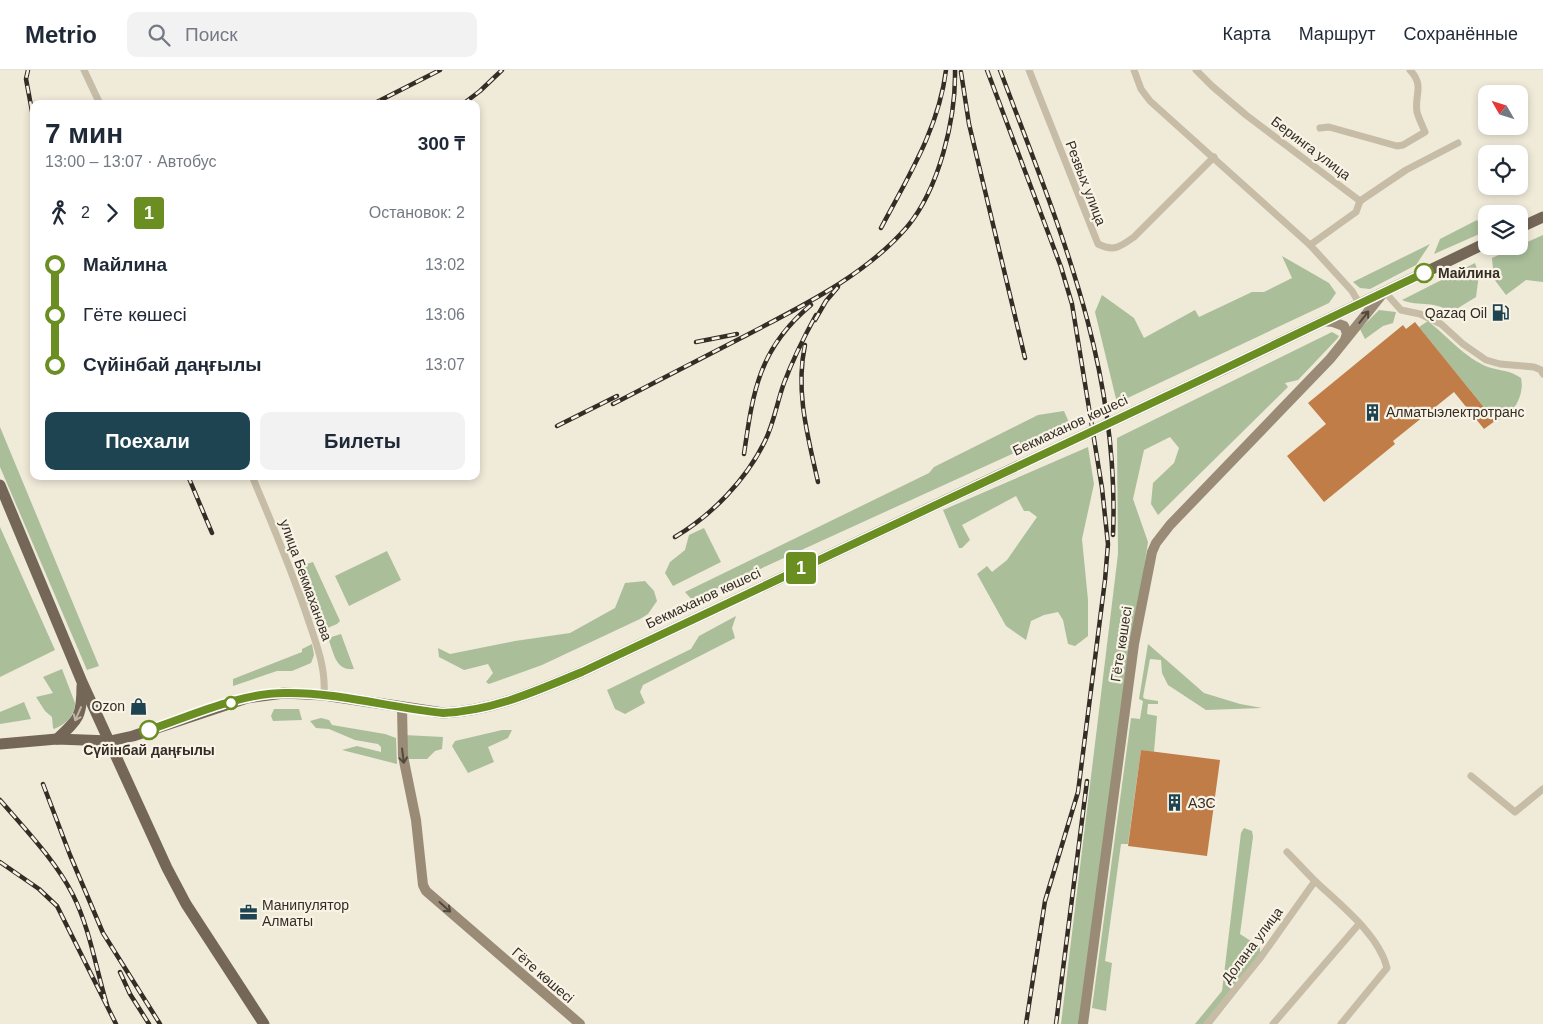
<!DOCTYPE html>
<html lang="ru">
<meta charset="utf-8">
<style>
:root{--surface:#fff;--page:#f2f2f3;--text:#1f2937;--muted:#747a83;--line:#e0e1e3;--accent:#1e4452}
body{margin:0;font-family:Arial,sans-serif;background:var(--page);color:var(--text);height:100vh;display:flex;flex-direction:column;font-size:19px;white-space:nowrap}
*{box-sizing:border-box;margin:0}
p{font-size:16px;color:var(--muted)}
.icon{flex:none;width:28px;height:28px;fill:none;stroke:currentColor;stroke-width:2;stroke-linecap:round;stroke-linejoin:round}
.map{position:relative;flex:1;overflow:hidden}
.details{position:absolute;left:30px;top:30px;width:450px;height:380px;display:flex;flex-direction:column;background:var(--surface);border-radius:10px;box-shadow:0 2px 8px #0003}
.details>*{flex:none}
.badge{padding:0 10px;border-radius:4px;font-size:18px;line-height:32px}
.needle{width:32px;rotate:309deg}
.controls{position:absolute;left:1478px;top:15px;display:grid;gap:10px}
.controls a{display:grid;place-items:center;width:50px;height:50px;border-radius:10px;background:var(--surface);box-shadow:0 2px 8px #0003;font-size:25px}
.map>.badge{position:absolute;translate:-50% -50%;box-shadow:0 0 0 2px #fff}
.legs{display:flex;align-items:center;gap:8px;height:55px;padding:0 15px;font-size:16px}
.legs p{margin-inline-start:auto}
.summary{display:flex;align-items:center;justify-content:space-between;height:85px;padding:0 15px}
h1{font-size:28px;font-weight:600;line-height:38px}
.cta{display:flex;gap:10px;margin-top:auto;padding:10px 15px}
.cta a{flex:1;height:58px;border-radius:10px;background:var(--accent);color:#fff;font-size:20px;font-weight:600;line-height:58px;text-align:center}
.cta a+a{background:var(--page);color:var(--text)}
ul{padding:0 15px;list-style:none}
li{display:flex;align-items:center;gap:18px;height:50px;font-size:19px}
li i{display:grid;place-items:center;width:8px;height:100%;margin:0 6px;background:currentColor}
li i::after{content:'';width:12px;height:12px;margin:-6px;border:4px solid;border-radius:50%;background:var(--surface)}
li p{margin-inline-start:auto}
li:first-child i{background:linear-gradient(#0000 50%,currentColor 0)}
li:last-child i{background:linear-gradient(currentColor 50%,#0000 0)}
header{display:flex;align-items:center;gap:30px;box-sizing:border-box;height:70px;padding:0 25px;background:var(--surface);border-bottom:1px solid var(--line)}
header strong{font-size:24px}
nav{display:flex;gap:28px;margin-inline-start:auto;font-size:18px}
.search{width:350px;height:45px;background:var(--page);display:flex;align-items:center;gap:12px;box-sizing:border-box;padding:0 18px;border-radius:10px;color:var(--muted);font-size:19px}
.map>svg:first-child{display:block}
</style>
<header>
<strong>Metrio</strong>
<div class="search"><svg class="icon" aria-label="search" viewBox="0 0 24 24"><circle cx="10" cy="10" r="6"/><path d="M15 15l6 6"/></svg>Поиск</div>
<nav><a>Карта</a><a>Маршрут</a><a>Сохранённые</a></nav>
</header>
<div class="map">
<svg width="1543" height="954" viewBox="0 0 1543 954">
<rect width="100%" height="100%" fill="#f0ead9"/>
<g fill="#aabe9a">
<path d="M 1477,150 L 1484,162 L 1434,184 L 1440,169 Z"/>
<path d="M 1543,165 L 1543,212 L 1526,210 L 1506,225 L 1494,209 L 1492,188 Z"/>
<path d="M 1430,174 L 1416,195 L 1370,219 L 1360,218 L 1353,212 Z"/>
<path d="M 1282,186 L 1329,213 L 1336,223 L 1329,233 L 1117,333 L 1095,242 L 1102,225 L 1134,248 L 1144,268 L 1195,240 L 1199,247 L 1252,222 L 1264,222 L 1292,208 Z"/>
<path d="M 1475,193 L 1479,205 L 1476,227 L 1450,243 C 1438,230 1418,237 1402,230 Z"/>
<path d="M 1379,240 L 1396,242 L 1393,253 L 1383,256 L 1365,269 L 1360,259 Z"/>
<path d="M 1428,251 C 1447,266 1465,288 1488,297 C 1500,301 1510,300 1521,308 C 1525,325 1513,347 1495,351 L 1419,257 Z"/>
<path d="M 1332,262 L 1339,266 L 1337,269 L 1298,310 L 1285,313 L 1288,317 L 1158,445 L 1151,434 L 1153,413 L 1174,393 L 1179,378 L 1170,367 L 1144,380 L 1133,429 L 1148,472 L 1118,671 L 1079,954 L 1061,954 L 1118,484 L 1117,368 Z"/>
<path d="M 1064,341 L 1071,357 L 692,530 L 685,522 L 929,403 L 934,397 L 1038,345 Z"/>
<path d="M 0,357 L 99,596 L 87,600 L 0,397 Z"/>
<path d="M 1088,377 L 1094,414 L 1082,469 L 1088,530 L 1088,566 L 1075,576 L 1068,574 L 1063,550 L 1058,542 L 1044,545 L 1031,551 L 1026,570 L 1006,556 L 977,504 L 987,496 L 992,502 L 1007,490 L 1037,447 L 1029,441 L 1024,441 L 1016,426 L 962,455 L 970,470 L 962,478 L 959,478 L 943,440 Z"/>
<path d="M 0,457 L 55,580 L 0,607 Z"/>
<path d="M 704,458 L 721,492 L 673,516 L 665,503 L 670,492 L 685,480 L 689,465 Z"/>
<path d="M 387,481 L 401,510 L 349,536 L 335,506 Z"/>
<path d="M 313,492 L 340,551 L 337,554 L 318,562 L 303,525 L 297,497 Z"/>
<path d="M 645,511 L 654,521 L 657,531 L 648,544 L 640,549 L 542,595 L 489,614 L 486,612 L 493,603 L 488,594 L 464,600 L 439,587 L 438,578 L 450,584 L 515,571 L 570,563 L 615,538 L 625,513 Z"/>
<path d="M 736,546 L 732,558 L 735,568 L 643,615 L 640,622 L 645,633 L 625,644 L 615,639 L 607,620 L 691,579 L 699,566 Z"/>
<path d="M 341,564 L 354,599 C 335,601 334,583 328,568 Z"/>
<path d="M 312,574 L 314,585 L 311,593 L 292,601 L 277,601 L 233,616 L 233,609 L 302,582 L 302,579 Z"/>
<path d="M 1148,574 L 1204,623 L 1240,634 L 1262,638 L 1206,640 L 1168,615 L 1162,603 L 1161,590 L 1150,589 L 1143,627 L 1145,629 L 1158,631 L 1158,634 L 1148,634 L 1147,644 L 1157,646 L 1154,682 L 1141,680 L 1128,774 L 1121,774 L 1105,891 L 1112,893 L 1106,941 L 1092,938 L 1131,648 L 1140,649 L 1143,631 L 1139,629 Z"/>
<path d="M 62,599 L 75,633 C 75,646 66,654 54,659 L 53,658 L 52,647 L 45,641 L 36,627 L 53,623 L 43,607 Z"/>
<path d="M 24,632 L 31,649 L 0,654 L 0,642 Z"/>
<path d="M 274,639 L 299,639 L 302,650 L 273,651 L 271,646 Z"/>
<path d="M 321,648 L 329,650 L 332,655 L 385,664 L 396,668 L 397,694 L 342,680 L 357,676 L 381,682 L 381,677 L 378,674 L 355,670 L 329,659 L 316,658 L 310,651 Z"/>
<path d="M 502,660 L 512,660 L 508,668 L 488,677 L 494,692 L 468,703 L 452,676 L 455,671 Z"/>
<path d="M 404,665 L 443,667 L 442,679 L 435,681 L 427,689 L 406,689 Z"/>
<path d="M 1244,758 L 1252,761 L 1253,767 L 1240,864 L 1260,877 L 1260,892 L 1212,954 L 1195,954 L 1222,921 L 1241,763 Z"/>
</g>
<g fill="#c07d47">
<path d="M 1415,252 L 1495,351 L 1484,359 L 1454,322 L 1393,371 L 1395,374 L 1324,432 L 1287,386 L 1326,354 L 1308,333 L 1403,255 L 1406,259 Z"/>
<path d="M 1141,680 L 1220,690 L 1207,786 L 1128,776 Z"/>
</g>
<g fill="none" stroke-linecap="round" stroke-linejoin="round">
<g stroke="#c7bca6" stroke-width="7">
<path d="M 84,0 L 100,34"/>
<path d="M 1029,0 L 1098,174 C 1114,182 1120,177 1134,167 L 1214,87"/>
<path d="M 1134,0 L 1141,19 L 1150,31 L 1310,175 L 1352,221 L 1359,233"/>
<path d="M 1196,0 L 1212,16 L 1246,45 L 1360,131"/>
<path d="M 1320,58 L 1329,57 L 1397,76 L 1403,75 L 1425,62 C 1422,55 1419,49 1417,42 C 1414,25 1425,16 1410,0"/>
<path d="M 1360,131 L 1406,100 L 1458,73"/>
<path d="M 1310,175 L 1356,142 L 1360,131"/>
<path d="M 1384,221 L 1401,240 L 1420,244 L 1441,254 L 1463,274 L 1486,290 L 1500,294 L 1534,297 L 1541,300 L 1543,304"/>
<path d="M 252,406 C 272,453 291,499 307,546 C 316,573 326,597 324,625"/>
<path d="M 1471,706 L 1515,742 L 1543,719"/>
<path d="M 1287,782 C 1296,791 1305,801 1314,810 C 1338,833 1379,864 1387,898 L 1341,954"/>
<path d="M 1207,954 L 1261,887 L 1315,811"/>
<path d="M 1273,954 L 1359,854"/>
</g>
<g stroke="#9a8b77" stroke-width="10">
<path d="M 1323,251 L 1333,252 L 1344,256 L 1347,263 L 1345,270"/>
<path d="M 402,637 L 403,686 L 416,750 L 423,815 L 426,821 L 580,954"/>
<path d="M 1083,954 L 1134,574 L 1152,482 L 1156,473 L 1170,455 L 1330,289 L 1384,222"/>
</g>
<g stroke="#746758" stroke-width="11">
<path d="M 1519,158 L 1543,147"/>
<path d="M 1224,299 L 1486,173"/>
<path d="M 0,415 L 82,612 L 167,798 L 186,834 L 264,954"/>
<path d="M 57,669 C 79,649 82,646 82,616"/>
<path d="M 0,674 L 57,669 L 110,671 L 133,666 L 247,628 L 284,623 L 324,625 L 443,643 C 493,641 536,621 582,602 L 980,414"/>
</g>
<defs>
<g id="rail">
<path d="M 28,0 L 26,9 L 34,52"/>
<path d="M 987,0 L 1061,197 L 1072,234 L 1102,418 L 1108,474 L 1105,510 L 1078,722 L 1045,831 L 1026,954"/>
<path d="M 1000,0 C 1058,155 1120,295 1113,465"/>
<path d="M 961,2 L 969,54 L 1025,288"/>
<path d="M 373,34 L 440,0"/>
<path d="M 463,34 L 480,21 L 502,0"/>
<path d="M 881,158 C 908,107 939,58 946,0"/>
<path d="M 815,250 L 826,231 L 838,217"/>
<path d="M 696,272 L 737,264"/>
<path d="M 805,275 C 795,321 808,367 818,412"/>
<path d="M 613,334 C 655,312 698,290 741,268 C 798,238 864,207 907,157 C 939,119 956,49 955,0"/>
<path d="M 557,356 L 617,326"/>
<path d="M 744,384 C 753,321 759,278 811,235"/>
<path d="M 188,406 L 212,463"/>
<path d="M 675,467 C 712,445 746,410 765,371 C 774,353 777,332 784,313 C 793,289 804,267 816,245"/>
<path d="M 43,714 L 70,785 L 103,863 L 160,954"/>
<path d="M 0,730 C 25,759 55,790 73,825 C 90,859 96,899 107,935"/>
<path d="M 0,792 L 39,819 L 57,836 L 116,954"/>
<path d="M 120,902 L 130,924 L 149,954"/>
<path d="M 1056,954 L 1087,711"/>
</g>
</defs>
<use href="#rail" stroke="#332d26" stroke-width="4.5"/>
<use href="#rail" stroke="#f8f3e5" stroke-width="2.5" stroke-dasharray="8" stroke-linecap="butt"/>
<path stroke="#746758" stroke-width="11" d="M 980,414 L 1224,299"/>
</g>
<defs><path id="oneway-shaft" d="M-6 0H5M1.5-3L5.5 0L1.5 3" fill="none" stroke-width="1.6" stroke-linecap="round" stroke-linejoin="round" transform="scale(1.25)"/></defs>
<g stroke="#52493e">
<use href="#oneway-shaft" transform="translate(1364 247) rotate(-52)"/>
<use href="#oneway-shaft" transform="translate(403 686) rotate(83)"/>
<use href="#oneway-shaft" transform="translate(445 837) rotate(42)"/>
</g>
<use stroke="#bdb4a6" href="#oneway-shaft" transform="translate(78 644) rotate(114)"/>
<g fill="none" stroke-linecap="round" stroke-linejoin="round">
<defs>
<path id="line-1" d="M 149,660 C 191,646 240,623 285,623 C 338,622 390,638 443,643 C 493,641 536,621 582,602 L 1207,307 L 1424,203"/>
</defs>
<use href="#line-1" stroke="#fff" stroke-width="11"/>
<use href="#line-1" stroke="#6b8e23" stroke-width="8"/>
</g>
<defs>
<symbol id="fuel-bare" viewBox="-9 -9 18 18"><path d="M-5.5-6h7V0h2V4h1.3V-2.5L3-4.5l.8-.8L6-3V5H2.5V1h-1V6h-7ZM-4.2-4.7v3.2H.2V-4.7Z" fill="#1e4452" stroke="#f8f3e5" stroke-width="2.5" paint-order="stroke"/></symbol>
<symbol id="building-bare" viewBox="-9 -9 18 18"><path d="M-4-6H4V6H1V3H-1V6H-4ZM-2.5-4.3h1.7v1.8h-1.7ZM.8-4.3h1.7v1.8H.8ZM-2.5-1h1.7V.8h-1.7ZM.8-1h1.7V.8H.8Z" fill="#1e4452" stroke="#f8f3e5" stroke-width="2.5" paint-order="stroke"/></symbol>
<symbol id="shop-bare" viewBox="-9 -9 18 18"><path d="M-5-2.5h2.3a2.7 3.5 0 0 1 5.4 0H5L5.5 6h-11ZM-1.5-2.5h3a1.5 2.3 0 0 0-3 0Z" fill="#1e4452" stroke="#f8f3e5" stroke-width="2.5" paint-order="stroke"/></symbol>
<symbol id="office-bare" viewBox="-9 -9 18 18"><path d="M-6-3h4V-5.5h4V-3h4V5H-6ZM-1-4.5V-3h2v-1.5ZM-6 0V1H6V0Z" fill="#1e4452" stroke="#f8f3e5" stroke-width="2.5" paint-order="stroke"/></symbol>
</defs>
<g fill-rule="evenodd">
<use href="#fuel-bare" x="1488" y="230" width="25" height="25"/>
<use href="#building-bare" x="1360" y="330" width="25" height="25"/>
<use href="#shop-bare" x="126" y="624" width="25" height="25"/>
<use href="#building-bare" x="1162" y="720" width="25" height="25"/>
<use href="#office-bare" x="236" y="830" width="25" height="25"/>
</g>
<g fill="#fff" stroke="#6b8e23" stroke-width="2.5">
<circle cx="1424" cy="203" r="9"/>
<circle cx="231" cy="633" r="6"/>
<circle cx="149" cy="660" r="9"/>
</g>
<g text-anchor="middle" stroke-width="4.5" stroke-linejoin="round" paint-order="stroke">
<g font-size="14" fill="#332d26" stroke="#f8f3e5">
<text transform="translate(1311 78) rotate(37)" y="5">Беринга улица</text>
<text transform="translate(1086 113) rotate(69)" y="5">Резвых улица</text>
<text transform="translate(1070 355) rotate(-25)" y="5">Бекмаханов көшесі</text>
<text transform="translate(306 510) rotate(70)" y="5">улица Бекмаханова</text>
<text transform="translate(703 528) rotate(-25)" y="5">Бекмаханов көшесі</text>
<text transform="translate(1121 574) rotate(-81)" y="5">Гёте көшесі</text>
<text transform="translate(1252 875) rotate(-53)" y="5">Долана улица</text>
<text transform="translate(543 905) rotate(41)" y="5">Гёте көшесі</text>
</g>
<g font-size="14" font-weight="bold" fill="#332d26" stroke="#f8f3e5" text-anchor="start">
<text x="1438" y="208">Майлина</text>
<text x="149" y="685" text-anchor="middle">Сүйінбай даңғылы</text>
</g>
<g font-size="14" fill="#332d26" stroke="#f8f3e5" text-anchor="start">
<text x="1487" y="248" text-anchor="end">Qazaq Oil</text>
<text x="1386" y="347">Алматыэлектротранс</text>
<text x="125" y="641" text-anchor="end">Ozon</text>
<text x="1188" y="738">АЗС</text>
<text x="262" y="840">Манипулятор<tspan x="262" dy="16">Алматы</tspan></text>
</g>
</g>
</svg>
<div class="controls">
<a><svg class="needle" viewBox="-14 -14 28 28"><path d="M0-13l5 13h-10z" fill="#e53935"/><path d="M0 13l5-13h-10z" fill="#747a83"/></svg></a>
<a><svg class="icon" aria-label="locate" viewBox="0 0 24 24"><circle cx="12" cy="12" r="6"/><path d="M12 2v4M12 18v4M2 12h4M18 12h4"/></svg></a>
<a><svg class="icon" aria-label="layers" viewBox="0 0 24 24"><path d="M12 4l9 5-9 5-9-5zM3 14l9 5 9-5"/></svg></a>
</div>
<b class="badge" style="left:801px;top:498px;background:#6b8e23;color:#fff">1</b>
<section class="details">
<div class="summary"><div><h1>7 мин</h1><p>13:00 – 13:07 · Автобус</p></div><b>300 ₸</b></div>
<div class="legs"><svg class="icon" aria-label="walk" viewBox="0 0 24 24"><circle cx="13" cy="4" r="2"/><path d="M13 8l-2 6 4 7M11 14l-3 7M7 12l3-4h3l4 4"/></svg>2<svg class="icon" aria-label="forward" viewBox="0 0 24 24"><path d="M9 5l7 7-7 7"/></svg><b class="badge" style="background:#6b8e23;color:#fff">1</b><p>Остановок: 2</p></div>
<ul>
<li><i style="color:#6b8e23"></i><b>Майлина</b><p>13:02</p></li>
<li><i style="color:#6b8e23"></i><span>Гёте көшесі</span><p>13:06</p></li>
<li><i style="color:#6b8e23"></i><b>Сүйінбай даңғылы</b><p>13:07</p></li>
</ul>
<div class="cta"><a>Поехали</a><a>Билеты</a></div>
</section>
</div>
